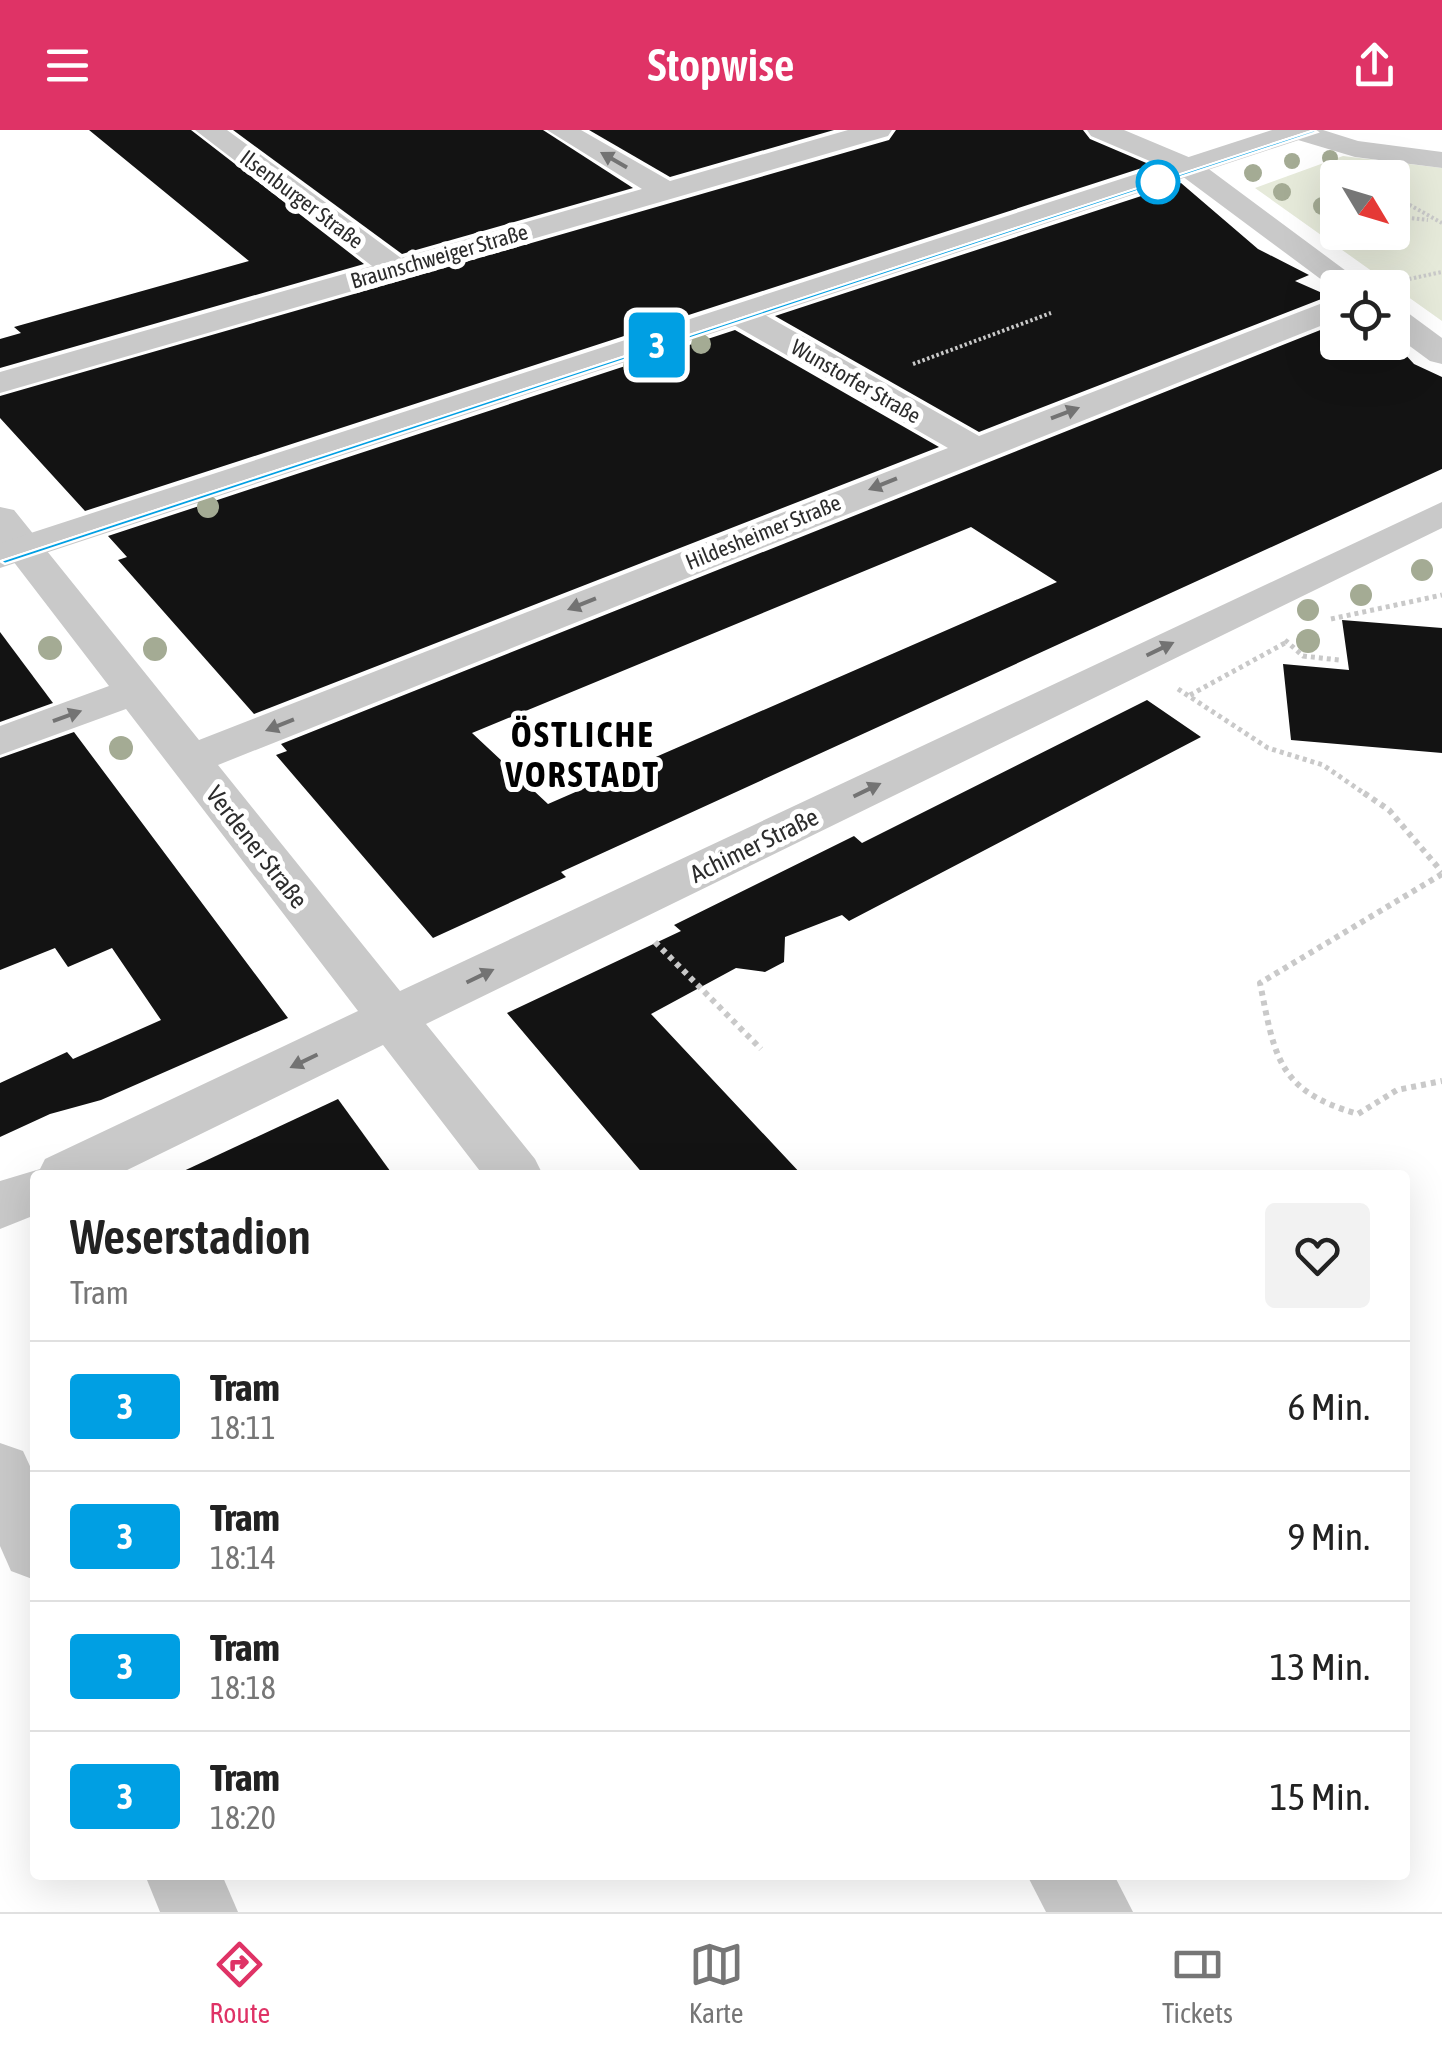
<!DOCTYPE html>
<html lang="de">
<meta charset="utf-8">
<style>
:root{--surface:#fff;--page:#f2f2f2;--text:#222;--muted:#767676;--line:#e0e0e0;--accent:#df3366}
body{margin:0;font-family:"Asap Condensed",sans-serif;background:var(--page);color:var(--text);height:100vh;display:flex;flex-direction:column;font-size:38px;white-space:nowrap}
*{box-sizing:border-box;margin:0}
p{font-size:32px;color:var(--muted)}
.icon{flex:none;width:55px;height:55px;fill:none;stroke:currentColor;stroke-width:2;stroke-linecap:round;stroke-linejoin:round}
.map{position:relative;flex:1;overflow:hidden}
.sheet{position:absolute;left:30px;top:1040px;width:1380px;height:710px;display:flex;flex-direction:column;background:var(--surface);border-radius:10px;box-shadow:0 10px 40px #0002}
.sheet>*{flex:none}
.badge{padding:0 20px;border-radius:8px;font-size:35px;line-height:65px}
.needle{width:65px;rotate:128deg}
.fabs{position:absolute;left:1320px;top:30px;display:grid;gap:20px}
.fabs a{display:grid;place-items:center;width:90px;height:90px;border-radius:10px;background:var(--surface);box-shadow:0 10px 40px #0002;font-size:50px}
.map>.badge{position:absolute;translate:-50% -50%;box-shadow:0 0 0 5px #fff}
.round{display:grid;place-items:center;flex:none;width:105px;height:105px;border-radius:10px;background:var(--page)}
.summary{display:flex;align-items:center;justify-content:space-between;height:170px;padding:0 40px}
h1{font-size:48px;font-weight:600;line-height:75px}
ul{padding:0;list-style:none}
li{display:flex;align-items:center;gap:30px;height:130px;padding:0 40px;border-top:2px solid var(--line)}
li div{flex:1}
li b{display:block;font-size:38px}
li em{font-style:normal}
li .badge{min-width:110px;font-weight:700;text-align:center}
header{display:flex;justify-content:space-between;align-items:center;height:130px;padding:0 40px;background:var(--accent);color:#fff;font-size:45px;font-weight:600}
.dock{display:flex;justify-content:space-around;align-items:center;height:140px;border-top:2px solid var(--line);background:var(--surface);font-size:28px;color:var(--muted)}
.dock a{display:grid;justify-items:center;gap:5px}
.dock .on{color:var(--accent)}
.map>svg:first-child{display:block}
</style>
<header><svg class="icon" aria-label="menu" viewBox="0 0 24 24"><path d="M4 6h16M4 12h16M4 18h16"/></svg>Stopwise<svg class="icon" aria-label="share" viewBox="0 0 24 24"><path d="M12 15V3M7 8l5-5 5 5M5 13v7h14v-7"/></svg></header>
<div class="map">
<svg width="1442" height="1782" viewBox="0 0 1442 1782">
<rect width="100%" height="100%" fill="#fff"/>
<path fill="#e6eada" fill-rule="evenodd" d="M 1343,26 L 1442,38 L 1442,191 L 1255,58 ZM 1338,48 L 1392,48 L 1392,102 L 1338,102 Z"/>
<g fill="#131313" fill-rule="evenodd">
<path d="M 89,0 L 191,0 L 364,134 L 0,238 L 0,209 L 21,203 L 14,197 L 249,131 Z"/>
<path d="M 233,0 L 543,0 L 633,58 L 402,124 Z"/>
<path d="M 589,0 L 834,0 L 670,47 Z"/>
<path d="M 896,0 L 1083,0 L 1090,9 L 1151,35 L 85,381 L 0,288 L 0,266 L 889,10 Z"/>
<path d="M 1181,53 L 1258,119 L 1309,145 L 1295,151 L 1329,166 L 979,302 L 775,186 Z"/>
<path d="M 1338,193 L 1338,212 L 1392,210 L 1414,234 L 1442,247 L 1442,339 L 561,742 L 566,747 L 433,808 L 276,625 L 287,621 L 281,614 ZM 971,397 L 1057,452 L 548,674 L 472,603 Z"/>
<path d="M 735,200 L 939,317 L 254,584 L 118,430 L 127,427 L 108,406 Z"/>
<path d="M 1342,490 L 1442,498 L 1442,623 L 1291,610 L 1283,534 L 1349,540 Z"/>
<path d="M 0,502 L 53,573 L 0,592 Z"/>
<path d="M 1147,570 L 1201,607 L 849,791 L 842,785 L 785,807 L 784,832 L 765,842 L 736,838 L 651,884 L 802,1045 L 644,1045 L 507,883 L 681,801 L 674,795 L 854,706 L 862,713 Z"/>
<path d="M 74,602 L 288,888 L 101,970 L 50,984 L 0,1007 L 0,953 L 67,922 L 73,929 L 161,890 L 112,818 L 68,837 L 55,818 L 0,840 L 0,628 Z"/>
<path d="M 338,969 L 393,1045 L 175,1045 Z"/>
</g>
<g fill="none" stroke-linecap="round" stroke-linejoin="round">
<g stroke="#c9c9c9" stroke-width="4" stroke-dasharray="2.5 2.5" stroke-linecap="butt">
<path d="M 1392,65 L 1442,93"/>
<path d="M 1392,86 L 1428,90"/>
<path d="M 1409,149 L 1442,142"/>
<path d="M 913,234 L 1051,183"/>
</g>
<g stroke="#c9c9c9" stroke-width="5" stroke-dasharray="4 4" stroke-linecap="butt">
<path d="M 1331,489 L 1442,465"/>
<path d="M 1285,510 L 1303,526 L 1339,530"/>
<path d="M 1178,559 L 1268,618 L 1323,635 L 1368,666"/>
<path d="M 1190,565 L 1285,513"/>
</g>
<g stroke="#c9c9c9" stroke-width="6" stroke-dasharray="5 5" stroke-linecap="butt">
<path d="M 1364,663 L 1389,680 L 1442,742"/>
<path d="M 1442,744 L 1260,853 C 1275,928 1278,961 1358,984 L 1397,960 L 1442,951"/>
<path d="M 655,812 L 761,919"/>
</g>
<g fill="#c9c9c9" fill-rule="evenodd">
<path d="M 195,0 L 227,0 L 401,128 L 642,59 L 547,0 L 581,0 L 670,51 L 848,0 L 892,0 L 888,6 L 0,263 L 0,242 L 372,136 Z"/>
<path d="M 1087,0 L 1124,0 L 1198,31 L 1369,158 L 1338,158 L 1338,162 L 1178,43 L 1091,6 Z"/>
<path d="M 1323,0 L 1358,11 L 1442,22 L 1442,38 L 1355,27 L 1288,7 L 1284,1 Z"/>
<path d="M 1338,167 L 1338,189 L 218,635 L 400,861 L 1442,372 L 1442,398 L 426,894 L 535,1029 L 543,1045 L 483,1045 L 383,915 L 117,1045 L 35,1045 L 35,1085 L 0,1099 L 0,1051 L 40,1039 L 45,1029 L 358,881 L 126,579 L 0,625 L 0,596 L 109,556 L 0,414 L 0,377 L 14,380 L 199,610 L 948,318 L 727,191 L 723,184 L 727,177 L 751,177 L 979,306 Z"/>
<path d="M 1392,177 L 1404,180 L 1442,208 L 1442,234 L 1430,231 L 1392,203 Z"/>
<path d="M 0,1313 L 23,1321 L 35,1347 L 35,1450 L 11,1441 L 0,1416 Z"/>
<path d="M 145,1745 L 222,1745 L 238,1782 L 160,1782 Z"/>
<path d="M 1027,1745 L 1114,1745 L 1133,1782 L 1046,1782 Z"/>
</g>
<path fill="#c9c9c9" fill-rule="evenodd" d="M 1272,0 L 1315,0 L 1311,6 L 0,438 L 0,413 Z"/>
<path stroke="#818181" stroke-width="2.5" d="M 0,431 L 1314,0"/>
</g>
<g fill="#a4ab94">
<circle cx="1330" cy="28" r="8"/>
<circle cx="1292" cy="31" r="8"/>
<circle cx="1253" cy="43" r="9"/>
<circle cx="1282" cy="62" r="9"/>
<circle cx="1322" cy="76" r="9"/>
<circle cx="701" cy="214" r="10"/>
<circle cx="633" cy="236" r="10"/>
<circle cx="208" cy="377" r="11"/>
<circle cx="1422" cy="440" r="11"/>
<circle cx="1361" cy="465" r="11"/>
<circle cx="1308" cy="480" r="11"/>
<circle cx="1308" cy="511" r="12"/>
<circle cx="50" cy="518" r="12"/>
<circle cx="155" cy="519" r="12"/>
<circle cx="121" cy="618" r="12"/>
</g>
<defs><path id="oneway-solid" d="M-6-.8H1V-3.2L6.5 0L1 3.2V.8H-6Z" transform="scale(2.5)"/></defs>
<g fill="#737373">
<use href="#oneway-solid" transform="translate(614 30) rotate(-150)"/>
<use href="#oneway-solid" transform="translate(1065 283) rotate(-21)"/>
<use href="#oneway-solid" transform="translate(883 354) rotate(158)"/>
<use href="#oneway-solid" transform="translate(582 474) rotate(158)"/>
<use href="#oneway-solid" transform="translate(1160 519) rotate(-26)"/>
<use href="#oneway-solid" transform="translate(67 586) rotate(-20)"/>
<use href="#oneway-solid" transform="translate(280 595) rotate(158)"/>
<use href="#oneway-solid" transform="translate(867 660) rotate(-26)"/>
<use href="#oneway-solid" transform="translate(480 846) rotate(-26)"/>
<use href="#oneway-solid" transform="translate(304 931) rotate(154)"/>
</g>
<path fill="#009fe3" stroke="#fff" stroke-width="2.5" d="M 1314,0 L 1317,2 L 5,434 L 0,431 Z"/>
<circle fill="#fff" stroke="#009fe3" stroke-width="5" cx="1158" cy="52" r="20"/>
<g text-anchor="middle" stroke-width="10" stroke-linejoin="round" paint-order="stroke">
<g font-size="22" fill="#2c2c2c" stroke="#fff">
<text transform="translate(302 69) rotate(37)" y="8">Ilsenburger Straße</text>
<text transform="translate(439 126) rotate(-16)" y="8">Braunschweiger Straße</text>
<text transform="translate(856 251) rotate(30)" y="8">Wunstorfer Straße</text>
<text transform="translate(763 402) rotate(-22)" y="8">Hildesheimer Straße</text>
</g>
<g font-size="25" fill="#2c2c2c" stroke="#fff">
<text transform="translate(754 715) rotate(-26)" y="9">Achimer Straße</text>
<text transform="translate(257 717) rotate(52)" y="9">Verdener Straße</text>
</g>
<g font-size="35" font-weight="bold" letter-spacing="2.5" fill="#000" stroke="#fff">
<text x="583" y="617">ÖSTLICHE<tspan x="583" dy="40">VORSTADT</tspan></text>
</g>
</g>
</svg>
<div class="fabs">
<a><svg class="needle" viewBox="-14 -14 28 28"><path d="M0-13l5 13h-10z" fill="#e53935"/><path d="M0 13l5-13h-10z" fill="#767676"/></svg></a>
<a><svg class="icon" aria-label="locate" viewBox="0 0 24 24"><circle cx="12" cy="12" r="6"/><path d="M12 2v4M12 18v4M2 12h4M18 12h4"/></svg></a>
</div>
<b class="badge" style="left:657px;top:215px;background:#009fe3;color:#fff">3</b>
<section class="sheet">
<div class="summary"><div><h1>Weserstadion</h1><p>Tram</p></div><a class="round"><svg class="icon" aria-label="heart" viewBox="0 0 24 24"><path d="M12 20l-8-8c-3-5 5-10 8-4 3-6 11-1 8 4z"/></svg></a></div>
<ul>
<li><span class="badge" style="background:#009fe3;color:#fff">3</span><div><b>Tram</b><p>18:11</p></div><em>6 Min.</em></li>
<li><span class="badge" style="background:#009fe3;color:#fff">3</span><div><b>Tram</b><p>18:14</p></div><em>9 Min.</em></li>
<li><span class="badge" style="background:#009fe3;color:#fff">3</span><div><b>Tram</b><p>18:18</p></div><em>13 Min.</em></li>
<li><span class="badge" style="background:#009fe3;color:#fff">3</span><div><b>Tram</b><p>18:20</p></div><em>15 Min.</em></li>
</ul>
</section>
</div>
<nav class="dock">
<a class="on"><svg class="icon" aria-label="directions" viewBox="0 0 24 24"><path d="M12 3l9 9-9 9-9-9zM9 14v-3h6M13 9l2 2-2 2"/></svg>Route</a>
<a><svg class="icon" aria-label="map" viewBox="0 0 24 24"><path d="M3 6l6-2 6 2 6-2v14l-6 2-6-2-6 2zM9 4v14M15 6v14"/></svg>Karte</a>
<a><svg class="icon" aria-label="tickets" viewBox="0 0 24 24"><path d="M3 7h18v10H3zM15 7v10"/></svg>Tickets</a>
</nav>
